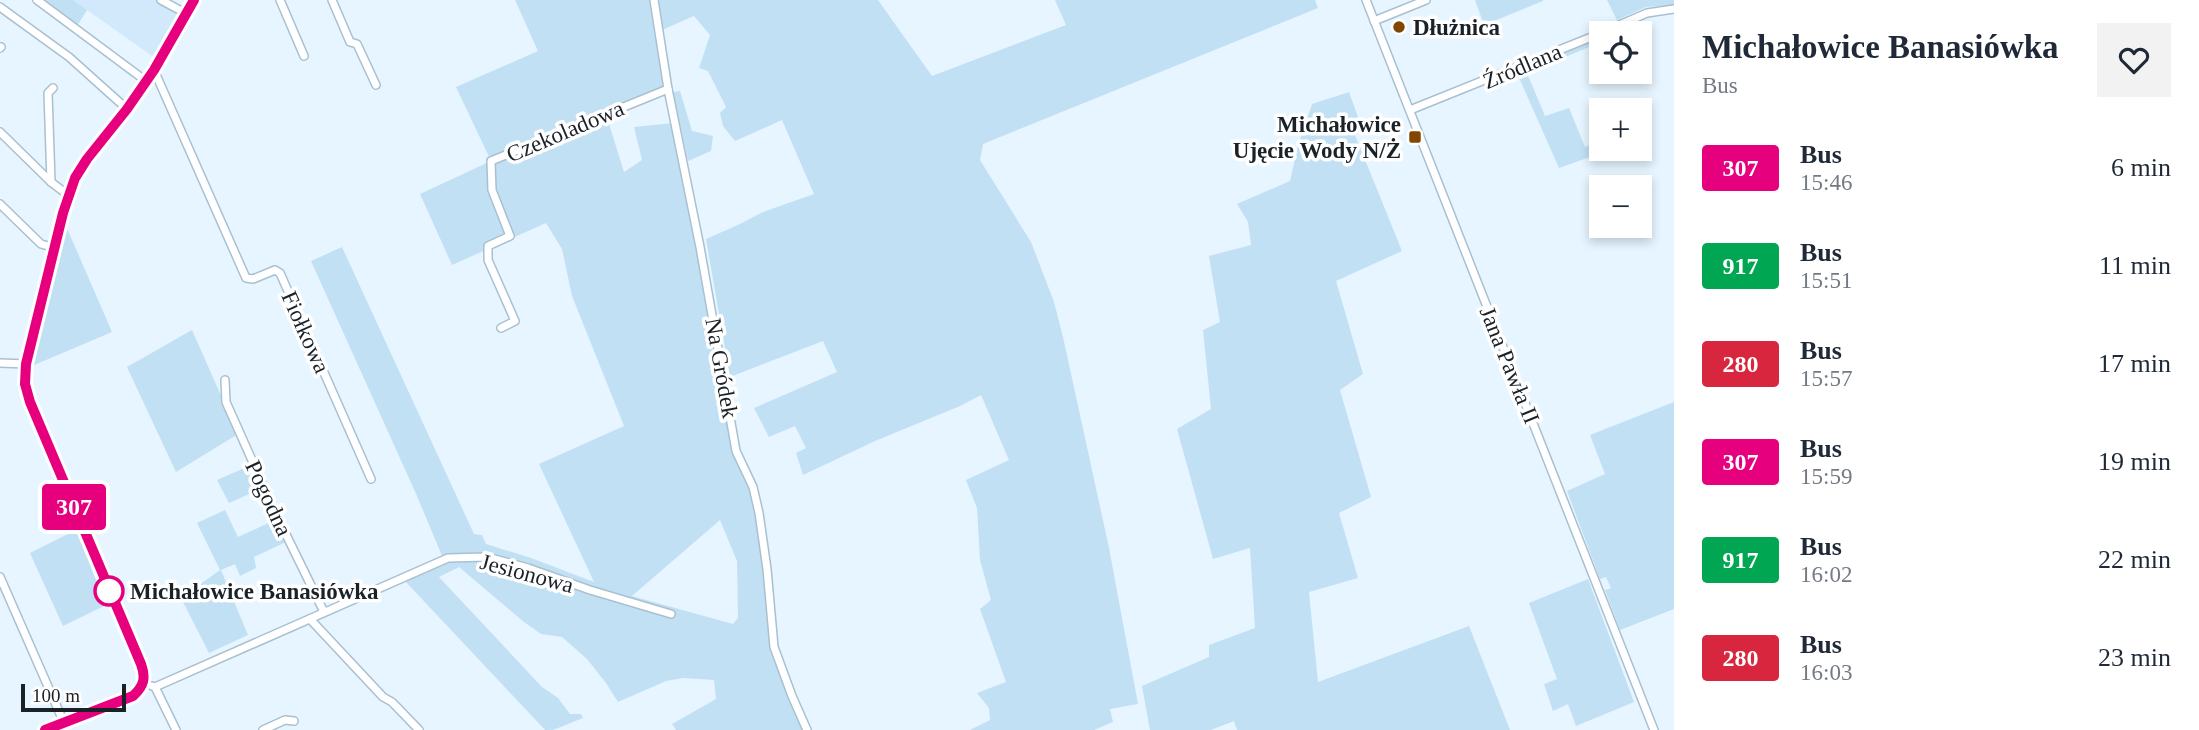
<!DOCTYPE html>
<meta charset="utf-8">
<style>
:root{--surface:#fff;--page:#f2f2f3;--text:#1f2937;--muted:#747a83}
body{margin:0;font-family:"Times New Roman",serif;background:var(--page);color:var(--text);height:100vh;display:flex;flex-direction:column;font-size:26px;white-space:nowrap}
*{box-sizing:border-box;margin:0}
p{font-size:23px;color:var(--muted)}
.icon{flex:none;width:38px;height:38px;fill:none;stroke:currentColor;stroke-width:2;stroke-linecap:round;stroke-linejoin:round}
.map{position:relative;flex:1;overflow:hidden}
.panel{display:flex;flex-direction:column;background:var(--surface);width:525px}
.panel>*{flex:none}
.badge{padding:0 14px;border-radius:5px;font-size:24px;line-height:46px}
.fabs{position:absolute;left:1589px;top:21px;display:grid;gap:14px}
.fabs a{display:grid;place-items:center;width:63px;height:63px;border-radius:0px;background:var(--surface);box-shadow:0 4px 10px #0003;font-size:35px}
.scale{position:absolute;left:21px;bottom:18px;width:105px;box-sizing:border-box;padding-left:7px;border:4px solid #1a2228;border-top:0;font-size:19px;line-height:24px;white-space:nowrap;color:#1a2228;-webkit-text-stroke:5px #fff;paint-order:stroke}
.map>.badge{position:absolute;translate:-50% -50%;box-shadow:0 0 0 4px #fff}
.round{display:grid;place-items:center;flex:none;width:74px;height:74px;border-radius:0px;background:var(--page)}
.summary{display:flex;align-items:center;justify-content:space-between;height:119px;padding:0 28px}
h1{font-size:33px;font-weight:700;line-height:52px}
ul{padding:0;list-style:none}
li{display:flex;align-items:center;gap:21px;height:98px;padding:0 28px}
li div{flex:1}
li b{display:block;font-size:26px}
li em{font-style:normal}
li .badge{min-width:77px;font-weight:700;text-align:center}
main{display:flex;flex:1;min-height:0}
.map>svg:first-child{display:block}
</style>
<main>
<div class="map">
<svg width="1674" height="730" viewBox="0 0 1674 730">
<rect width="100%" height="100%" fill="#e6f5ff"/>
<path fill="#d1e9fb" d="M 73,0 L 159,0 L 182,13 L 155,58 Z"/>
<g fill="#c2e0f4" fill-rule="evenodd">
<path d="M 41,0 L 73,0 L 87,10 L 77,26 Z"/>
<path d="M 515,0 L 651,0 L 664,86 L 605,111 L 624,172 L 642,160 L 634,127 L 673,123 L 733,453 L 750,487 L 765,567 L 772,652 L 803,730 L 676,730 L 672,724 L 716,699 L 714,680 L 683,678 L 666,681 L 618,702 L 606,683 L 587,659 L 562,637 L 541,634 L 524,622 L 459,567 L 439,577 L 542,687 L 558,698 L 570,714 L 581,714 L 583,718 L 553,730 L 545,730 L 405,581 L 445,563 L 417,496 L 311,261 L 342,247 L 474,534 L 482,535 L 486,544 L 531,558 L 594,582 L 539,464 L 624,426 L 572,296 L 562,249 L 546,223 L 452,265 L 420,194 L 491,161 L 456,87 L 538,51 ZM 720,520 L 737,561 L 738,618 L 733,624 L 632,596 Z"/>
<path d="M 657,0 L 878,0 L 932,76 L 1066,25 L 1055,0 L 1315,0 L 1318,8 L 983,144 L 980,160 L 1031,242 L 1054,302 L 1063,337 L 1109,548 L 1138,704 L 1110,709 L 1113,722 L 1094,730 L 970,730 L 990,720 L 989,708 L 977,693 L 1006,682 L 980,609 L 991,600 L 980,560 L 977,508 L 966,480 L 1009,460 L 981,395 L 960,406 L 875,441 L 803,475 L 796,453 L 806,448 L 795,426 L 769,437 L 754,408 L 837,372 L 823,341 L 730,377 L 706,239 L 740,224 L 763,212 L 814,194 L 782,120 L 735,141 L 723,126 L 720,113 L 726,107 L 708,71 L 699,68 L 710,35 L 694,16 L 662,30 Z"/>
<path d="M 1475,0 L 1543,0 L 1543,1 L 1484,25 Z"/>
<path d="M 1607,0 L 1674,0 L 1674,5 L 1646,7 L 1617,20 Z"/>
<path d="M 1601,35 L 1601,42 L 1527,73 L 1545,116 L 1569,108 L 1585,147 L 1601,141 L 1601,149 L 1612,149 L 1559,168 L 1516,71 Z"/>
<path d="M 680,91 L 692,131 L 713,136 L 711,151 L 688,161 L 673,92 Z"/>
<path d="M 1349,92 L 1363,131 L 1355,135 L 1402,251 L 1336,281 L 1363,374 L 1340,390 L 1371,497 L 1339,513 L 1358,578 L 1309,592 L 1318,682 L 1469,626 L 1510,730 L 1237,730 L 1234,721 L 1211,730 L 1150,730 L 1142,686 L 1209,657 L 1209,645 L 1255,628 L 1250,548 L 1213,559 L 1177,429 L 1211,409 L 1203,330 L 1220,322 L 1209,256 L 1251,245 L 1248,222 L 1237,204 L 1290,181 L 1298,146 L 1312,104 Z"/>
<path d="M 66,226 L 112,332 L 32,366 L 33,364 Z"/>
<path d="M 192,330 L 238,434 L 176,472 L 127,367 Z"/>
<path d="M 1674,402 L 1674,609 L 1620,630 L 1605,590 L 1611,588 L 1606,577 L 1600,579 L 1567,491 L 1605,474 L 1590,435 Z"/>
<path d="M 249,466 L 258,490 L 229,503 L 217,480 Z"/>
<path d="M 225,510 L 238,537 L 275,520 L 286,542 L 254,557 L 256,568 L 240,576 L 235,564 L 221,570 L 248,635 L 209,653 L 181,598 L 220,570 L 197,523 Z"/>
<path d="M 76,530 L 106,605 L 63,626 L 30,553 Z"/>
<path d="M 1588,579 L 1634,702 L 1576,726 L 1568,704 L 1553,711 L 1544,684 L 1557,679 L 1529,603 Z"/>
</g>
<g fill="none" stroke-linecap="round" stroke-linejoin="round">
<g stroke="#6cbcf1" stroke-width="2">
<path d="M 200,1 L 200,0"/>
<path d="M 183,32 L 195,9"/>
<path d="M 159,72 L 177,42"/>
<path d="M 151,85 L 153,82"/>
</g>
<defs>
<g id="minor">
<path d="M 37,0 L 146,81"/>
<path d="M 161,0 L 187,14"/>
<path d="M 280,0 L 304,56"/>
<path d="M 332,0 L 350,42 L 357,44 L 376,85"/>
<path d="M 654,0 L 668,89 L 700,247 L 736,451 L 753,487 L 759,513 L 767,569 L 774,647 L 792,696 L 807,730"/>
<path d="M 1366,0 L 1654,730"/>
<path d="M 0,7 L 69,57 L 127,109"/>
<path d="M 1374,21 L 1426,0"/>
<path d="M 0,48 L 1,47"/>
<path d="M 154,70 L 246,278 L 253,279 L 275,270 L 280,273 L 371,479"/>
<path d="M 1410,110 L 1589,38 L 1647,13 L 1674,9"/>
<path d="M 0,132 L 51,182 L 68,195"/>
<path d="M 51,182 L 48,93 L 53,88"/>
<path d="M 0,204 L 41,244 L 55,248"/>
<path d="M 501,328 L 515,321 L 488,260 L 488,246 L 510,236 L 492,190 L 491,161 L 668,89"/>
<path d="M 0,363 L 26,364"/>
<path d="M 225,380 L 226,402 L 276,514 L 324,612"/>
<path d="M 0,577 L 64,723"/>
<path d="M 310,619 L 383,697 L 392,702 L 419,730"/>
<path d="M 152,686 L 155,687 L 176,730"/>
<path d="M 155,687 L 448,558 L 487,557 L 528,568 L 590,590 L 671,614"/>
<path d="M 45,730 L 133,696 C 144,686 146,677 141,664 L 30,402 L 25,384 L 26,364 L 63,213 L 75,179 L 87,159 L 127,109 L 154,70 L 194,0"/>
<path d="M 263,730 L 285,720 L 294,721"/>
</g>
</defs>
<use href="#minor" stroke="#a9c0d0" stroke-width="10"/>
<use href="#minor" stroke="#fff" stroke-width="7"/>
</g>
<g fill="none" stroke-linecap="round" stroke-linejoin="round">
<defs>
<path id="line" d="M 45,730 L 133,696 C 144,686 146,678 141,664 L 30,402 L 25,384 L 26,364 L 63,213 L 75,178 L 87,159 L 127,109 L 154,70 L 194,0"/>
</defs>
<use href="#line" stroke="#fff" stroke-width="16"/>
<use href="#line" stroke="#e6007e" stroke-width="10"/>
</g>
<g fill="#824600" stroke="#fff" stroke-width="2.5">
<circle cx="1399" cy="27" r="7"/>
<rect x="1408" y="130" width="14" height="14" rx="3.5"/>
</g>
<circle fill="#fff" stroke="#e6007e" stroke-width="3.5" cx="109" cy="591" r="14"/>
<g text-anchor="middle" stroke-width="7" stroke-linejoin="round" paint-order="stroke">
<g font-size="23" font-weight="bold" fill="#1a2228" stroke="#fff" text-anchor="start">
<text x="1413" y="35">Dłużnica</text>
<text x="1401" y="132" text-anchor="end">Michałowice<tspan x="1401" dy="26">Ujęcie Wody N/Ż</tspan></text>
</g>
<g font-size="23" fill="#1a2228" stroke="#fff">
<text transform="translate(1522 66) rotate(-23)" y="8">Źródlana</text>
<text transform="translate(565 131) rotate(-23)" y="8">Czekoladowa</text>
<text transform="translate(306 332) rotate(66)" y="8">Fiołkowa</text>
<text transform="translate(1510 365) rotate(68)" y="8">Jana Pawła II</text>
<text transform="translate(722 368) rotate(80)" y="8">Na Gródek</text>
<text transform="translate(269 498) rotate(65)" y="8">Pogodna</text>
<text transform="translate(527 573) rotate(15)" y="8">Jesionowa</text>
</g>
<g font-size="23" font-weight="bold" fill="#1a2228" stroke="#fff" text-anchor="start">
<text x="130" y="599">Michałowice Banasiówka</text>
</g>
</g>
</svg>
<div class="fabs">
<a><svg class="icon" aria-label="locate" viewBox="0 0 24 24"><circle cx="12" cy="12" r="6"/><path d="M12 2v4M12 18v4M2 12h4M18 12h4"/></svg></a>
<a>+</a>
<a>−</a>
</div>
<div class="scale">100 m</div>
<b class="badge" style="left:74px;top:507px;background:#e6007e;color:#fff">307</b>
</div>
<section class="panel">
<div class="summary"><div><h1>Michałowice Banasiówka</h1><p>Bus</p></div><a class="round"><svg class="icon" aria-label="heart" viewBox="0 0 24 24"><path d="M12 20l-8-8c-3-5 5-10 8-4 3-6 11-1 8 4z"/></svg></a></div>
<ul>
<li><span class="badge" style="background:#e6007e;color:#fff">307</span><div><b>Bus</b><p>15:46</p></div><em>6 min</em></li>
<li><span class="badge" style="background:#00a651;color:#fff">917</span><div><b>Bus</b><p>15:51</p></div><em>11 min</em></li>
<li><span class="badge" style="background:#d7263d;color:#fff">280</span><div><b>Bus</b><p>15:57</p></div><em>17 min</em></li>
<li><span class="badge" style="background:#e6007e;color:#fff">307</span><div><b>Bus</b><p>15:59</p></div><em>19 min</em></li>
<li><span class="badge" style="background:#00a651;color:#fff">917</span><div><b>Bus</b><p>16:02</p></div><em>22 min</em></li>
<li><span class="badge" style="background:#d7263d;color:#fff">280</span><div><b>Bus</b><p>16:03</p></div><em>23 min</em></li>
</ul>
</section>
</main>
